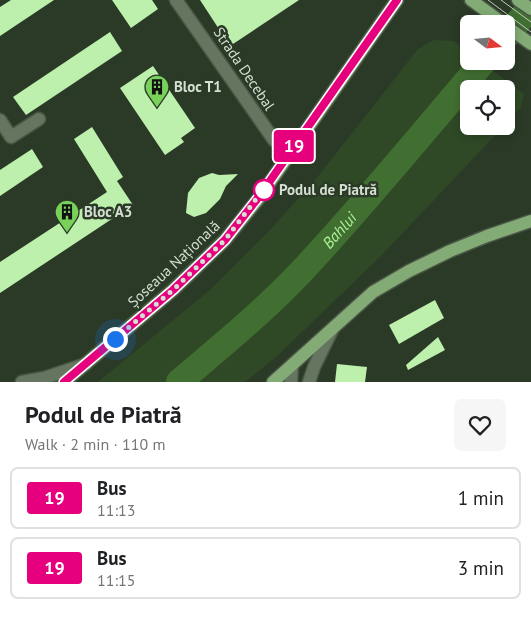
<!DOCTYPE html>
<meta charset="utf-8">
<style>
:root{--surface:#fff;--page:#f6f6f6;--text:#202124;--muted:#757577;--line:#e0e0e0}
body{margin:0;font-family:"PT Sans",sans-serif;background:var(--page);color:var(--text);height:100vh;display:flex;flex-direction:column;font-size:19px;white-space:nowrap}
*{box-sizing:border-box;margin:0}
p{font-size:16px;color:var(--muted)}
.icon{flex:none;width:28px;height:28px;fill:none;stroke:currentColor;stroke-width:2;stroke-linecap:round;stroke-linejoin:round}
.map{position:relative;height:382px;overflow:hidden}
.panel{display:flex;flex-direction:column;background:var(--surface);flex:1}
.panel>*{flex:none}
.badge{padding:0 10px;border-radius:4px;font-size:18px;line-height:32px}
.needle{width:32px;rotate:106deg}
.fabs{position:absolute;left:460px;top:15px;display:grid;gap:10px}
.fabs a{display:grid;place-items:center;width:55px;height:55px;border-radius:8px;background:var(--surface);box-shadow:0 2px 8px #0003;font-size:25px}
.you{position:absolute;width:25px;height:25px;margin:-12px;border:4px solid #fff;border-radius:50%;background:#1a73e8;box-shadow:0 0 0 8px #1a73e833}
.map>.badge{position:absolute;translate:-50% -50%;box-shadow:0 0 0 2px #fff}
.round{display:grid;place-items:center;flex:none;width:52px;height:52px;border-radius:8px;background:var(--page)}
.summary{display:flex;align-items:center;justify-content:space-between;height:85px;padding:0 25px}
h1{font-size:24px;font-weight:800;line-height:38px}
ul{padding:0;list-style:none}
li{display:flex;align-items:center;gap:15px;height:62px;margin:0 10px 8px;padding:0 15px;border:2px solid var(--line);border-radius:8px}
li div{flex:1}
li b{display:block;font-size:19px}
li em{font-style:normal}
li .badge{min-width:55px;font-weight:700;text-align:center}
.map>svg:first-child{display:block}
</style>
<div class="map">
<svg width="531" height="382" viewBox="0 0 531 382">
<rect width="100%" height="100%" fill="#2b3a27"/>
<path fill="#2f4926" d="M 434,40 L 454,41 L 469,53 L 469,61 L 480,61 L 524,94 L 521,107 L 506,123 L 506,89 L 469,89 L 469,126 L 504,126 L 381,256 L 276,357 L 245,382 L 98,382 L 211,289 L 268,232 L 316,179 L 418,49 Z"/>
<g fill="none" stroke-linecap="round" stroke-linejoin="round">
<g stroke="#416f32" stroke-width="26">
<path d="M 506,36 L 531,7"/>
<path id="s1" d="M 179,382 C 220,347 263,312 300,273 C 364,205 423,132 484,61"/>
</g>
</g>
<g fill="#bdf0ad">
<path d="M 11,0 L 54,0 L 0,36 L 0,7 Z"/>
<path d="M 112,0 L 152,0 L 158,9 L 131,28 Z"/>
<path d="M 200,0 L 299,0 L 230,46 Z"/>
<path d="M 110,32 L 122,51 L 26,115 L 13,97 Z"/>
<path d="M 153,66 L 195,128 L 181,138 L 184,142 L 165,155 L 120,88 Z"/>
<path d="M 92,127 L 123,177 L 117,181 L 133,205 L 0,293 L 0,262 L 107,192 L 74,139 Z"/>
<path d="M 32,149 L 43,167 L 0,196 L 0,170 Z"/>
<path d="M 212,173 L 219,175 L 238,174 L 226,186 L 220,199 L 206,213 L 194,217 L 186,213 L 188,193 L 199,178 Z"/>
<path d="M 435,300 L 444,318 L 399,344 L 389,325 Z"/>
<path d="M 438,337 L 445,350 L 408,370 L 406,365 Z"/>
<path d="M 337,364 L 367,367 L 365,382 L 335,382 Z"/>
</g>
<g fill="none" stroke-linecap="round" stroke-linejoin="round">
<defs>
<g id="minor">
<path d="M 176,0 L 274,140 L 290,152"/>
<path d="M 0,120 L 11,137 L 39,119"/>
<path d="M 22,382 L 44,378 L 86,364"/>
<path d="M 291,382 L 292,366"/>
<path d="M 309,382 L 314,367 L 332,330"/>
</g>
<g id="major">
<path d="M 471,0 L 504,24"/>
<path d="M 518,0 L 531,9"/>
<path d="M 506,26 L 531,44"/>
<path d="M 64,382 L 173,290 L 225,240 L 259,198 L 397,0"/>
<path d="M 273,382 L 373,292 L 409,271 L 450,251 L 487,236 L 531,221"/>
</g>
</defs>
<use href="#minor" stroke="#495646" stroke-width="15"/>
<use href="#major" stroke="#495646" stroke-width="15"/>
<use href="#minor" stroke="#65755f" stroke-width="12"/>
<use href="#major" stroke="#82ab75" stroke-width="12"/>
<g stroke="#bfc9bc" stroke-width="1">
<path d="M 488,0 L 531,32"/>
<path d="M 501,0 L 531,22"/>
</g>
</g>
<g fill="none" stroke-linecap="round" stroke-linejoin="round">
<defs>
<path id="line" d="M 64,382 L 173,290 L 225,240 L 258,198 L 397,0"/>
</defs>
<use href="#line" stroke="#fff" stroke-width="11"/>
<use href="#line" stroke="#e6007e" stroke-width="8"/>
<path stroke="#d4ded2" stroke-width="5" stroke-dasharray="0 9" d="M 115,339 L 173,290 L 225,240 L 269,182 L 264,190"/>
</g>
<defs>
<symbol id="building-pin" viewBox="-11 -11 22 30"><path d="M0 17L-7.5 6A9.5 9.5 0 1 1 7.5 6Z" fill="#78d259" stroke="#2b3a27"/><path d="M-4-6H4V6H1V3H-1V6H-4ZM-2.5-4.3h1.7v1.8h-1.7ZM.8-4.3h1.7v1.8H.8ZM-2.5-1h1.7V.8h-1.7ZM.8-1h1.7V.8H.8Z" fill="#111"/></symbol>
</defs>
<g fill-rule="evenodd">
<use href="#building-pin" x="143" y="73" width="28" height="38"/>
<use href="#building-pin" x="53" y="198" width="28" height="38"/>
</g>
<circle fill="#fff" stroke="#e6007e" stroke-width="2.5" cx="264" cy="190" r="10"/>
<g text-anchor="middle" stroke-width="5" stroke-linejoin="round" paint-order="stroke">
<g font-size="15" fill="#d4ded2" stroke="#2b3a27">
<text transform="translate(244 69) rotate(56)" y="5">Strada Decebal</text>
<text transform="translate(174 264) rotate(-43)" y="5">Șoseaua Națională</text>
</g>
<g font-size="15" font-weight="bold" fill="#d4ded2" stroke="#2b3a27" text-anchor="start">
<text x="174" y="92">Bloc T1</text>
<text x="84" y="217">Bloc A3</text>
</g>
<g font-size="15" font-weight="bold" fill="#d4ded2" stroke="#2b3a27" text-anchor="start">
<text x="279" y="195">Podul de Piatră</text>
</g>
<g font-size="16" font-style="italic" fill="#aef099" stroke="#2b3a27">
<text dy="6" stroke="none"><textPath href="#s1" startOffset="221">Bahlui</textPath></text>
</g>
</g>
</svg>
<div class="fabs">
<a><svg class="needle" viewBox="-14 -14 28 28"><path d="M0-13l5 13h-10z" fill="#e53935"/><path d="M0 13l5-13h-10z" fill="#757577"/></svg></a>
<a><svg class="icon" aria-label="locate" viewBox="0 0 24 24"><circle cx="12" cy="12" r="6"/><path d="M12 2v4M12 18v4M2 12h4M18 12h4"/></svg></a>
</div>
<div class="you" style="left:115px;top:339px"></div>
<b class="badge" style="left:294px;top:146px;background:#e6007e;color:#fff">19</b>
</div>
<section class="panel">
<div class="summary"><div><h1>Podul de Piatră</h1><p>Walk · 2 min · 110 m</p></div><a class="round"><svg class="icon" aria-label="heart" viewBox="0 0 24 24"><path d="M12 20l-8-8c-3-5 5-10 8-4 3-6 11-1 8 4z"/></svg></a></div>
<ul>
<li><span class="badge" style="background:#e6007e;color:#fff">19</span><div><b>Bus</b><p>11:13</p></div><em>1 min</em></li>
<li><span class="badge" style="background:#e6007e;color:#fff">19</span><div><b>Bus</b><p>11:15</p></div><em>3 min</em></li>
</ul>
</section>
